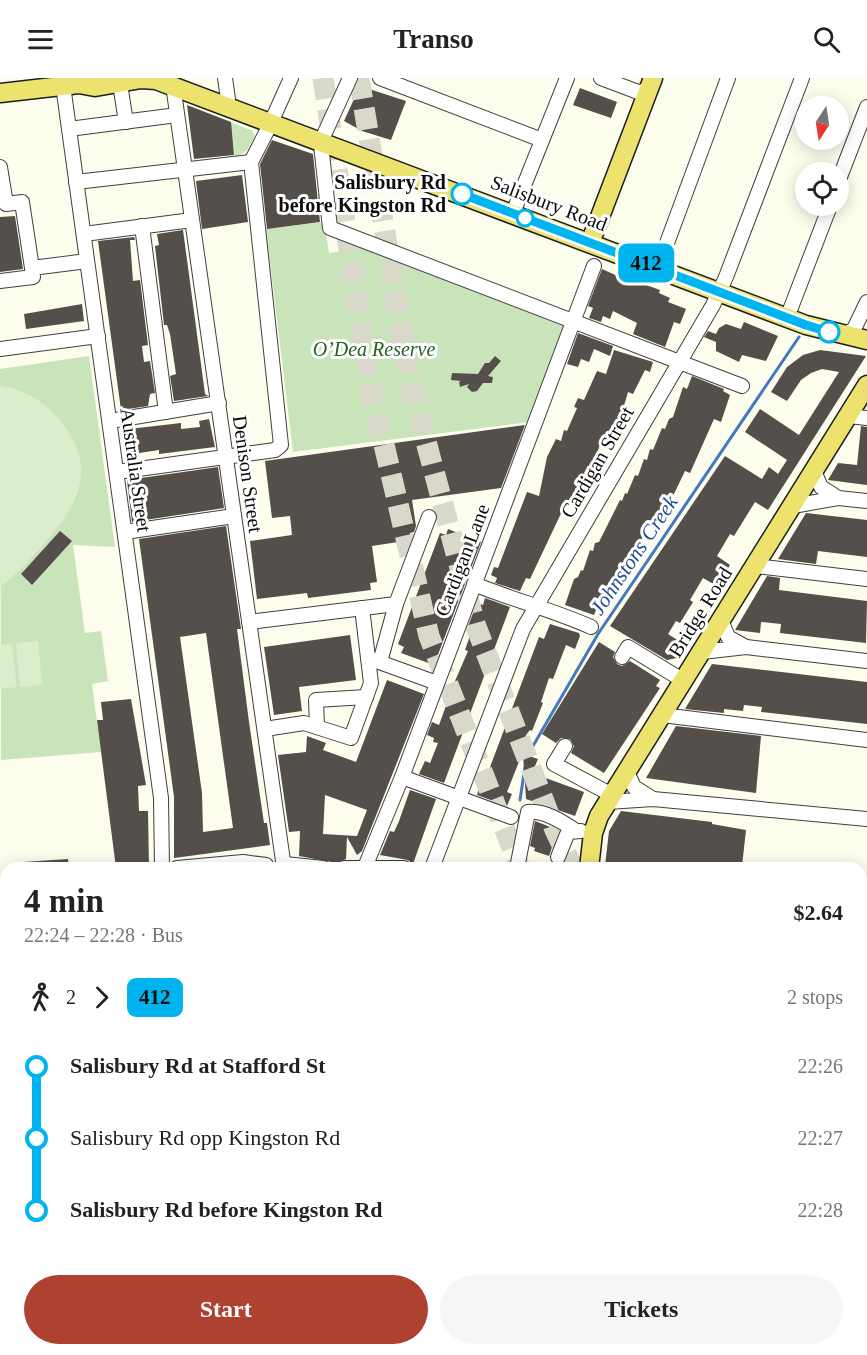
<!DOCTYPE html>
<meta charset="utf-8">
<style>
:root{--surface:#fff;--page:#f6f6f6;--text:#222;--muted:#767676;--accent:#af4131}
body{margin:0;font-family:Georgia,serif;background:var(--page);color:var(--text);height:100vh;display:flex;flex-direction:column;font-size:22px;white-space:nowrap}
*{box-sizing:border-box;margin:0}
p{font-size:20px;color:var(--muted)}
.icon{flex:none;width:33px;height:33px;fill:none;stroke:currentColor;stroke-width:2;stroke-linecap:round;stroke-linejoin:round}
.map{position:relative;flex:1;overflow:hidden}
.side{position:absolute;left:0px;top:784px;width:867px;height:494px;display:flex;flex-direction:column;background:var(--surface);border-radius:18px 18px 0 0;box-shadow:0 3px 15px #0003}
.side>*{flex:none}
.badge{padding:0 12px;border-radius:9px;font-size:21px;line-height:39px}
.needle{width:39px;rotate:192deg}
.tools{position:absolute;left:795px;top:18px;display:grid;gap:12px}
.tools a{display:grid;place-items:center;width:54px;height:54px;border-radius:50%;background:var(--surface);box-shadow:0 3px 15px #0003;font-size:30px}
.map>.badge{position:absolute;translate:-50% -50%;box-shadow:0 0 0 3px #fff}
.legs{display:flex;align-items:center;gap:9px;height:66px;padding:0 24px;font-size:20px}
.legs p{margin-inline-start:auto}
.summary{display:flex;align-items:center;justify-content:space-between;height:102px;padding:0 24px}
h1{font-size:33px;font-weight:700;line-height:45px}
.button{display:flex;gap:12px;margin-top:auto;padding:12px 24px}
.button a{flex:1;height:69px;border-radius:36px;background:var(--accent);color:#fff;font-size:24px;font-weight:700;line-height:69px;text-align:center}
.button a+a{background:var(--page);color:var(--text)}
ul{padding:0 24px;list-style:none}
li{display:flex;align-items:center;gap:21px;height:72px;font-size:22px}
li i{display:grid;place-items:center;width:9px;height:100%;margin:0 8px;background:currentColor}
li i::after{content:'';width:15px;height:15px;margin:-8px;border:4px solid;border-radius:50%;background:var(--surface)}
li p{margin-inline-start:auto}
li:first-child i{background:linear-gradient(#0000 50%,currentColor 0)}
li:last-child i{background:linear-gradient(currentColor 50%,#0000 0)}
header{display:flex;justify-content:space-between;align-items:center;height:78px;padding:0 24px;background:var(--surface);font-size:27px;font-weight:700}
.map>svg:first-child{display:block}
</style>
<header><svg class="icon" aria-label="menu" viewBox="0 0 24 24"><path d="M4 6h16M4 12h16M4 18h16"/></svg>Transo<svg class="icon" aria-label="search" viewBox="0 0 24 24"><circle cx="10" cy="10" r="6"/><path d="M15 15l6 6"/></svg></header>
<div class="map">
<svg width="867" height="1277" viewBox="0 0 867 1277">
<rect width="100%" height="100%" fill="#fdfded"/>
<g fill="#c9e4ba">
<path d="M 230,44 L 253,53 L 255,58 L 247,72 L 235,80 Z"/>
<path d="M 324,144 L 329,175 L 341,173 L 339,159 L 567,246 L 530,344 L 293,374 L 266,151 Z"/>
<path d="M 89,278 L 115,469 L 73,467 L 85,555 L 101,553 L 108,603 L 92,606 L 101,674 L 1,682 L 0,291 Z"/>
</g>
<g fill="#dbedcb">
<path d="M 0,308 C 25,311 47,325 62,345 C 99,391 77,429 43,467 C 30,482 16,497 0,509 Z"/>
<path d="M 38,563 L 42,607 L 20,609 L 16,565 Z"/>
<path d="M 12,566 L 17,609 L 0,611 L 0,567 Z"/>
</g>
<g fill="none" stroke-linecap="round" stroke-linejoin="round">
<g stroke="#4479c0" stroke-width="3">
<path d="M 526,680 L 598,556 L 799,259"/>
<path d="M 520,722 L 525,689"/>
<path d="M 160,1277 L 163,1272"/>
</g>
</g>
<g fill="#544f4a" fill-rule="evenodd">
<path d="M 360,8 L 406,23 L 391,62 L 362,53 L 344,43 Z"/>
<path d="M 580,10 L 617,24 L 611,40 L 573,27 Z"/>
<path d="M 187,27 L 231,44 L 234,77 L 194,81 Z"/>
<path d="M 272,62 L 313,76 L 320,144 L 267,151 L 260,86 Z"/>
<path d="M 242,97 L 248,144 L 202,151 L 196,103 Z"/>
<path d="M 15,138 L 23,191 L 0,194 L 0,139 Z"/>
<path d="M 183,152 L 205,316 L 208,318 L 174,323 L 170,298 L 176,296 L 170,256 L 167,247 L 164,247 L 155,168 L 159,167 L 157,156 Z"/>
<path d="M 134,159 L 135,162 L 130,162 L 133,203 L 140,202 L 148,267 L 142,268 L 144,284 L 150,283 L 155,315 L 150,316 L 148,328 L 121,332 L 98,163 Z"/>
<path d="M 602,191 L 631,204 L 632,202 L 660,212 L 659,215 L 670,220 L 668,224 L 686,231 L 680,246 L 674,244 L 665,269 L 633,256 L 637,245 L 613,233 L 610,241 L 603,238 L 601,244 L 589,240 L 593,230 L 588,228 Z"/>
<path d="M 82,226 L 84,243 L 26,251 L 24,236 Z"/>
<path d="M 744,244 L 778,258 L 766,283 L 742,277 L 739,284 L 716,273 L 716,264 L 704,259 L 708,253 L 716,256 L 719,250 L 726,246 L 741,251 Z"/>
<path d="M 578,255 L 613,268 L 610,278 L 594,271 L 589,284 L 581,281 L 578,289 L 567,286 Z"/>
<path d="M 614,272 L 653,284 L 650,294 L 645,292 L 633,316 L 628,314 L 619,345 L 615,344 L 609,362 L 603,359 L 590,393 L 586,391 L 569,428 L 565,427 L 530,501 L 526,500 L 520,513 L 495,505 L 497,500 L 491,497 L 494,489 L 498,490 L 527,414 L 539,418 L 547,379 L 556,361 L 561,363 L 564,352 L 567,353 L 577,330 L 574,329 L 578,320 L 584,322 L 597,293 L 606,296 Z"/>
<path d="M 820,272 L 866,278 L 768,432 L 755,424 L 734,458 L 730,456 L 717,478 L 730,487 L 717,508 L 703,500 L 690,522 L 693,524 L 680,545 L 676,543 L 668,556 L 685,567 L 677,580 L 667,582 L 610,548 L 725,378 L 762,401 L 769,389 L 778,396 L 787,382 L 745,354 L 760,331 L 799,357 L 839,294 L 822,291 L 811,295 L 801,302 L 787,323 L 771,314 L 787,289 L 803,277 Z"/>
<path d="M 495,278 L 501,283 L 488,298 L 493,299 L 492,305 L 483,305 L 477,313 L 472,314 L 467,309 L 469,306 L 460,309 L 459,304 L 461,303 L 451,302 L 452,295 L 478,296 L 485,285 L 489,285 Z"/>
<path d="M 692,298 L 724,311 L 723,313 L 730,317 L 721,344 L 714,341 L 690,395 L 685,393 L 672,420 L 665,417 L 656,445 L 649,442 L 636,476 L 629,474 L 606,525 L 600,522 L 594,537 L 565,527 L 574,501 L 578,499 L 581,492 L 583,493 L 590,472 L 593,473 L 595,465 L 599,464 L 620,422 L 622,423 L 625,415 L 627,416 L 635,397 L 638,398 L 644,381 L 647,382 L 650,371 L 653,372 L 662,350 L 665,351 L 669,341 L 673,339 L 683,309 L 687,311 Z"/>
<path d="M 209,341 L 215,369 L 159,376 L 159,372 L 133,376 L 129,351 L 181,345 L 181,351 L 200,349 L 199,343 Z"/>
<path d="M 525,347 L 501,410 L 412,422 L 416,448 L 414,454 L 410,455 L 411,462 L 372,468 L 377,504 L 370,505 L 371,512 L 308,520 L 307,515 L 257,521 L 250,463 L 292,457 L 290,438 L 272,440 L 265,383 Z"/>
<path d="M 861,348 L 867,349 L 867,407 L 828,402 L 838,385 L 857,387 Z"/>
<path d="M 218,389 L 224,430 L 132,444 L 127,402 Z"/>
<path d="M 806,435 L 867,442 L 867,479 L 818,473 L 816,486 L 778,481 Z"/>
<path d="M 226,448 L 241,551 L 237,551 L 249,644 L 264,745 L 267,745 L 270,767 L 174,780 L 174,719 L 139,461 ZM 206,555 L 233,750 L 203,754 L 202,715 L 180,559 Z"/>
<path d="M 448,451 L 481,464 L 434,587 L 401,575 L 404,569 L 398,566 L 440,455 L 446,457 Z"/>
<path d="M 60,453 L 72,463 L 32,507 L 21,496 Z"/>
<path d="M 767,498 L 780,500 L 779,512 L 867,523 L 866,565 L 780,555 L 781,546 L 761,544 L 760,555 L 735,552 Z"/>
<path d="M 485,520 L 510,529 L 444,705 L 419,696 L 425,683 L 430,685 L 438,665 L 433,664 L 434,660 L 427,657 L 432,644 L 439,647 L 447,625 L 443,623 L 448,609 L 452,610 L 468,573 L 465,572 L 473,549 L 468,548 L 477,525 L 483,527 Z"/>
<path d="M 550,546 L 579,555 L 580,558 L 575,571 L 566,567 L 553,601 L 549,600 L 541,624 L 543,625 L 532,653 L 530,652 L 526,657 L 520,675 L 522,676 L 507,714 L 512,716 L 507,728 L 477,717 L 481,704 L 484,705 L 539,559 L 544,561 Z"/>
<path d="M 350,557 L 356,602 L 299,609 L 302,633 L 274,637 L 264,569 Z"/>
<path d="M 599,564 L 615,574 L 613,579 L 617,586 L 622,588 L 630,583 L 660,602 L 656,608 L 660,610 L 604,695 L 571,675 L 574,668 L 570,661 L 561,660 L 556,665 L 542,656 Z"/>
<path d="M 712,586 L 867,604 L 867,646 L 761,634 L 762,629 L 744,627 L 743,633 L 724,631 L 724,635 L 685,631 Z"/>
<path d="M 387,602 L 424,616 L 362,773 L 357,777 L 347,759 L 346,781 L 337,785 L 299,778 L 300,753 L 289,754 L 278,677 L 306,674 L 307,658 L 326,665 L 323,672 L 356,684 ZM 325,717 L 367,732 L 357,758 L 323,756 Z"/>
<path d="M 131,621 L 146,707 L 138,708 L 139,733 L 148,733 L 149,790 L 116,790 L 97,642 L 103,642 L 101,624 Z"/>
<path d="M 676,648 L 761,658 L 756,715 L 646,700 Z"/>
<path d="M 523,676 L 538,681 L 532,695 L 584,714 L 575,738 L 526,721 Z"/>
<path d="M 410,712 L 436,721 L 413,786 L 408,782 L 380,777 L 390,753 L 394,754 L 399,743 Z"/>
<path d="M 621,733 L 712,744 L 712,746 L 746,752 L 742,788 L 726,786 L 725,790 L 627,790 L 605,788 L 609,753 Z"/>
<path d="M 535,743 L 558,752 L 549,778 L 534,773 L 535,770 L 530,768 Z"/>
<path d="M 68,781 L 69,790 L 23,790 L 23,784 Z"/>
</g>
<g fill="none" stroke-linecap="round" stroke-linejoin="round">
<g stroke="#d9d9cb" stroke-width="21" stroke-dasharray="21 10" stroke-linecap="butt">
<path d="M 323,0 L 370,307 L 429,558 L 520,790"/>
<path d="M 359,0 L 410,304 L 475,546 L 555,752 L 573,790"/>
<path d="M 785,1272 L 789,1277"/>
<path d="M 845,1272 L 849,1277"/>
</g>
<defs>
<g id="minor">
<path d="M 62,0 L 161,720 L 162,790"/>
<path d="M 225,0 L 228,21"/>
<path d="M 380,0 L 542,62"/>
<path d="M 601,0 L 638,14 L 648,12"/>
<path d="M 120,6 L 126,44"/>
<path d="M 173,7 L 284,790"/>
<path d="M 273,40 L 291,0"/>
<path d="M 69,51 L 177,37"/>
<path d="M 323,59 L 350,0"/>
<path d="M 321,66 L 330,150 L 742,308"/>
<path d="M 0,89 L 6,126 L 22,124 L 32,190"/>
<path d="M 76,104 L 251,84"/>
<path d="M 838,104 L 867,29"/>
<path d="M 513,135 L 567,0"/>
<path d="M 142,148 L 166,334"/>
<path d="M 84,156 L 192,142"/>
<path d="M 655,189 L 667,165 L 728,0"/>
<path d="M 0,203 L 33,199 L 32,190 L 87,183"/>
<path d="M 787,240 L 830,128"/>
<path d="M 843,258 L 854,251 L 867,224"/>
<path d="M 0,271 L 98,258"/>
<path d="M 849,338 L 867,340"/>
<path d="M 110,343 L 219,325"/>
<path d="M 814,393 L 821,409 L 838,420"/>
<path d="M 117,394 L 275,372 L 281,367 L 251,84 L 270,47"/>
<path d="M 793,428 L 838,420 L 867,423"/>
<path d="M 125,454 L 234,438"/>
<path d="M 756,488 L 867,501"/>
<path d="M 474,506 C 513,522 553,532 591,549"/>
<path d="M 721,542 L 728,559 L 746,569"/>
<path d="M 249,544 L 396,526 L 429,439"/>
<path d="M 702,574 L 746,569 L 867,583"/>
<path d="M 622,579 L 628,569 L 684,603"/>
<path d="M 368,580 L 437,605"/>
<path d="M 380,584 L 396,526"/>
<path d="M 662,637 L 867,662"/>
<path d="M 317,648 L 316,622 L 366,619"/>
<path d="M 265,651 L 304,645 L 351,660 L 371,605 L 362,530"/>
<path d="M 565,668 L 554,686 L 612,717"/>
<path d="M 627,694 L 634,709 L 653,721"/>
<path d="M 402,699 L 511,739"/>
<path d="M 608,724 L 653,721 L 867,741"/>
<path d="M 558,779 L 568,754 L 581,753"/>
<path d="M 285,786 L 323,790"/>
<path d="M 365,789 L 402,699 L 594,188"/>
<path d="M 177,790 L 243,784 L 266,787"/>
<path d="M 344,790 L 404,790"/>
<path d="M 432,790 L 523,551 L 713,227 L 726,199 L 802,0"/>
<path d="M 517,790 L 528,734 C 544,732 563,744 576,753"/>
<path d="M 861,826 L 867,827"/>
<path d="M 861,970 L 867,961"/>
<path d="M 0,1069 L 6,1081"/>
<path d="M 861,1093 L 867,1094"/>
<path d="M 0,1138 L 6,1134"/>
<path d="M 0,1258 L 6,1255"/>
<path d="M 94,1272 L 96,1277"/>
<path d="M 284,1277 L 287,1272"/>
<path d="M 388,1277 L 391,1272"/>
<path d="M 661,1277 L 664,1272"/>
</g>
<g id="major">
<path d="M 0,15 L 79,6 L 95,9 L 141,1 L 156,2 L 806,247 L 867,262"/>
<path d="M 590,165 L 653,0"/>
<path d="M 589,790 L 593,755 L 599,738 L 867,307"/>
<path d="M 0,1045 L 6,1042"/>
</g>
<g id="highway">
<path d="M 0,847 L 6,847"/>
<path d="M 0,862 L 6,862"/>
<path d="M 861,902 L 867,902"/>
<path d="M 861,918 L 867,919"/>
</g>
</defs>
<use href="#minor" stroke="#3f3f3f" stroke-width="16"/>
<use href="#major" stroke="#1d1d1d" stroke-width="21"/>
<use href="#highway" stroke="#1d1d1d" stroke-width="24"/>
<use href="#minor" stroke="#fff" stroke-width="14"/>
<use href="#major" stroke="#ece36f" stroke-width="18"/>
<use href="#highway" stroke="#e7b662" stroke-width="21"/>
</g>
<g fill="none" stroke-linecap="round" stroke-linejoin="round">
<defs>
<path id="line-1" d="M 462,116 L 806,247 L 829,254"/>
</defs>
<use href="#line-1" stroke="#fff" stroke-width="14"/>
<use href="#line-1" stroke="#00b5ef" stroke-width="9"/>
</g>
<g fill="#fff" stroke="#00b5ef" stroke-width="3">
<circle cx="462" cy="116" r="10"/>
<circle cx="525" cy="140" r="8"/>
<circle cx="829" cy="254" r="10"/>
</g>
<g text-anchor="middle" stroke-width="6" stroke-linejoin="round" paint-order="stroke">
<g font-size="20" font-weight="bold" fill="#0c0c0c" stroke="#fff" text-anchor="end">
<text x="446" y="111">Salisbury Rd<tspan x="446" dy="23">before Kingston Rd</tspan></text>
</g>
<g font-size="20" fill="#0c0c0c" stroke="#fff">
<text transform="translate(549 125) rotate(21)" y="7">Salisbury Road</text>
<text transform="translate(597 384) rotate(-60)" y="7">Cardigan Street</text>
<text transform="translate(136 392) rotate(82)" y="7">Australia Street</text>
<text transform="translate(248 396) rotate(82)" y="7">Denison Street</text>
<text transform="translate(462 482) rotate(-69)" y="7">Cardigan Lane</text>
<text transform="translate(700 534) rotate(-58)" y="7">Bridge Road</text>
</g>
<g font-size="20" font-style="italic" fill="#255e23" stroke="#fff">
<text x="374" y="278">O’Dea Reserve</text>
</g>
<g font-size="21" font-style="italic" fill="#214d92" stroke="#fff">
<text transform="translate(634 477) rotate(-56)" y="7">Johnstons Creek</text>
</g>
</g>
</svg>
<div class="tools">
<a><svg class="needle" viewBox="-14 -14 28 28"><path d="M0-13l5 13h-10z" fill="#e53935"/><path d="M0 13l5-13h-10z" fill="#767676"/></svg></a>
<a><svg class="icon" aria-label="locate" viewBox="0 0 24 24"><circle cx="12" cy="12" r="6"/><path d="M12 2v4M12 18v4M2 12h4M18 12h4"/></svg></a>
</div>
<b class="badge" style="left:646px;top:185px;background:#00b5ef;color:#111">412</b>
<section class="side">
<div class="summary"><div><h1>4 min</h1><p>22:24 – 22:28 · Bus</p></div><b>$2.64</b></div>
<div class="legs"><svg class="icon" aria-label="walk" viewBox="0 0 24 24"><circle cx="13" cy="4" r="2"/><path d="M13 8l-2 6 4 7M11 14l-3 7M7 12l3-4h3l4 4"/></svg>2<svg class="icon" aria-label="forward" viewBox="0 0 24 24"><path d="M9 5l7 7-7 7"/></svg><b class="badge" style="background:#00b5ef;color:#111">412</b><p>2 stops</p></div>
<ul>
<li><i style="color:#00b5ef"></i><b>Salisbury Rd at Stafford St</b><p>22:26</p></li>
<li><i style="color:#00b5ef"></i><span>Salisbury Rd opp Kingston Rd</span><p>22:27</p></li>
<li><i style="color:#00b5ef"></i><b>Salisbury Rd before Kingston Rd</b><p>22:28</p></li>
</ul>
<div class="button"><a>Start</a><a>Tickets</a></div>
</section>
</div>
